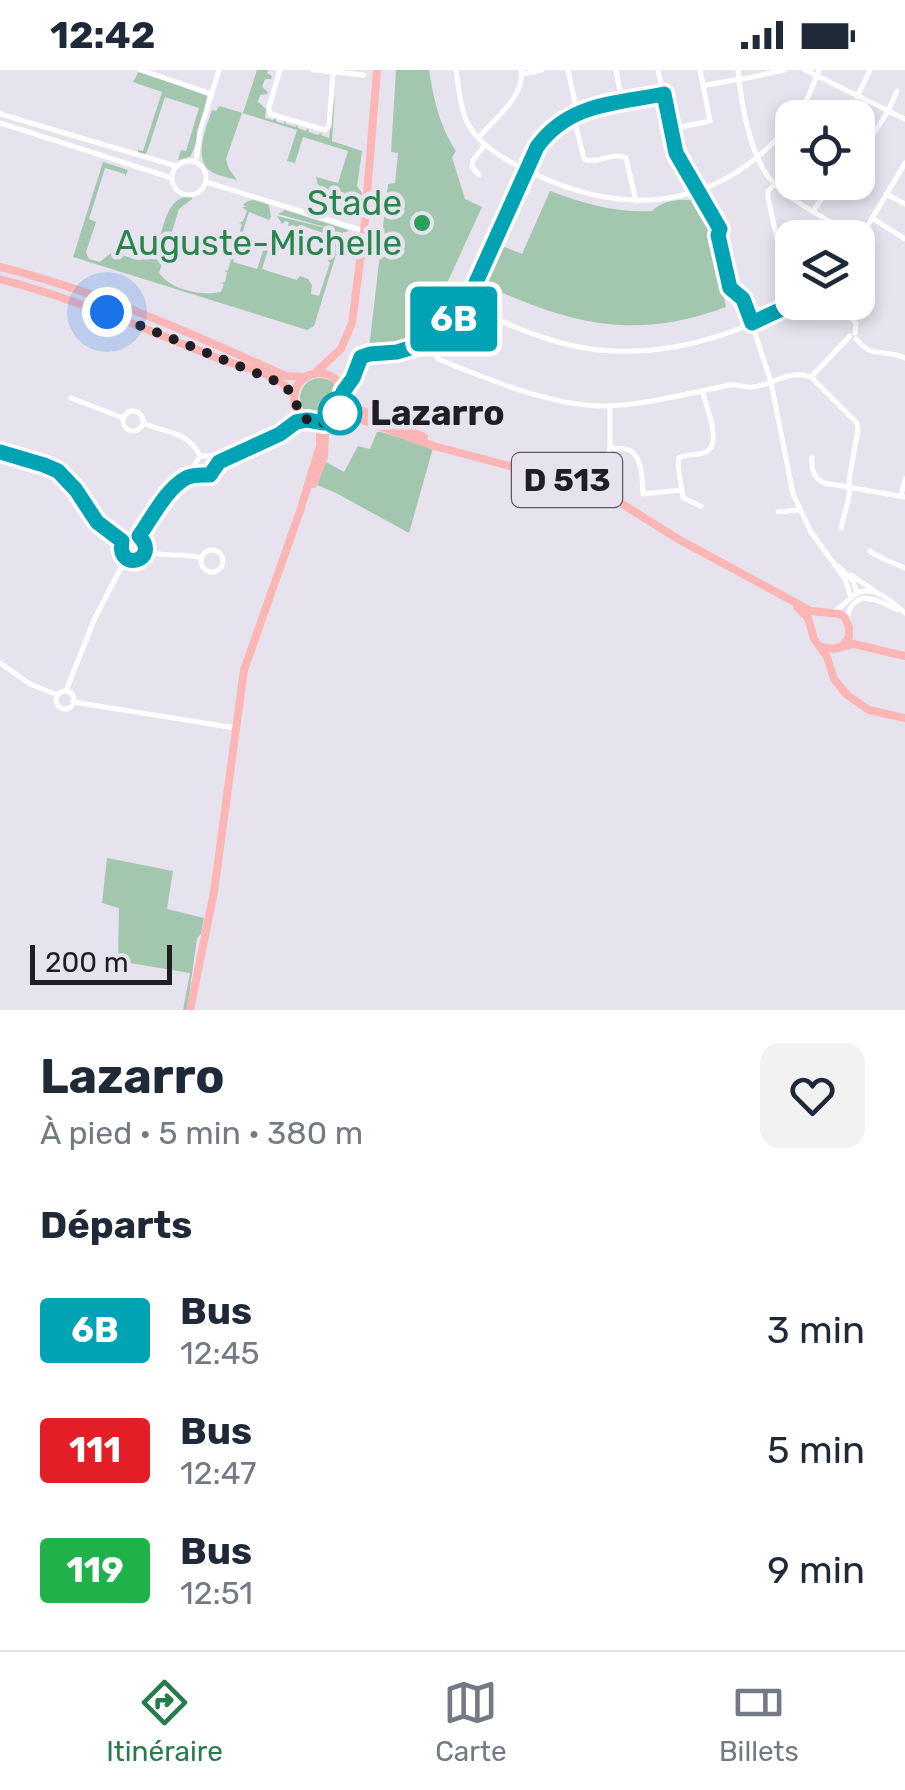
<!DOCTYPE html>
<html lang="fr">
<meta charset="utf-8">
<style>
:root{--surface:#fff;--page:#f2f2f3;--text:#1f2937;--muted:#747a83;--line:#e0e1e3;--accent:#277b4d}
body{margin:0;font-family:Rubik,sans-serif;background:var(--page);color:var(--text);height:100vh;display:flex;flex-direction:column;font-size:38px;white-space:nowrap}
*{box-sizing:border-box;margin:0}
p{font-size:32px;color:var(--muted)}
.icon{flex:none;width:55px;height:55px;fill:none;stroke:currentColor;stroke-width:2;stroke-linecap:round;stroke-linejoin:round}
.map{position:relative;height:940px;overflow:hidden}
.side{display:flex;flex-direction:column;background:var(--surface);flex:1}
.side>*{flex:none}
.badge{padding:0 20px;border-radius:8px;font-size:35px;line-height:65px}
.buttons{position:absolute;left:775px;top:30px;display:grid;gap:20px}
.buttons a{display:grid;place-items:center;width:100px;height:100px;border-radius:20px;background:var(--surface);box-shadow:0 5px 15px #0003;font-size:50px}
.scale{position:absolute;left:30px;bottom:25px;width:142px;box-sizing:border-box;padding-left:10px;border:5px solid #1f1e22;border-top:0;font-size:28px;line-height:35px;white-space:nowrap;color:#1f1e22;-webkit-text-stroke:8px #e6e3ee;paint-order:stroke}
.you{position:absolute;width:50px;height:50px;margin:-25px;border:8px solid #fff;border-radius:50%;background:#1a73e8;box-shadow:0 0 0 15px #1a73e833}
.map>.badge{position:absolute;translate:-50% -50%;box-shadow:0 0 0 5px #fff}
h2{padding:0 40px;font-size:38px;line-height:90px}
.round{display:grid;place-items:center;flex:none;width:105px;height:105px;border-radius:20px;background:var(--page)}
.headline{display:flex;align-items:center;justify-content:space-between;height:170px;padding:0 40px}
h1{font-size:48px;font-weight:700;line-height:75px}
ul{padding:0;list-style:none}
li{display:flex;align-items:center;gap:30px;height:120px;padding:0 40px}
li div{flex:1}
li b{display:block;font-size:38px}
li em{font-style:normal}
li .badge{min-width:110px;font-weight:700;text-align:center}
.status{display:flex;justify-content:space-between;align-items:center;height:70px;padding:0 50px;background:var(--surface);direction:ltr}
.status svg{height:28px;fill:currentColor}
.tabs{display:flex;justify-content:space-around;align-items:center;height:140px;border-top:2px solid var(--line);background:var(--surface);font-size:28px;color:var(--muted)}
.tabs a{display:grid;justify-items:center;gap:5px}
.tabs .active{color:var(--accent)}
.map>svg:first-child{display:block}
</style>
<div class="status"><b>12:42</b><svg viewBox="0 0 49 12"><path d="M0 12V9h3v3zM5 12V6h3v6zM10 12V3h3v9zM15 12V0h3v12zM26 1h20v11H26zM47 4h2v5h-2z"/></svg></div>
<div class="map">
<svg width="905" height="940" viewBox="0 0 905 940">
<rect width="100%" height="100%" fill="#e6e3ee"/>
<g fill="#a3c6ae">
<path d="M 257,0 L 268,0 L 267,3 L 272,6 L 271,9 L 265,9 L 262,17 L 268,22 L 267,24 L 260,25 L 258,32 L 266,39 L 265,48 L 273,50 L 276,48 L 276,51 L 284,54 L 285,50 L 286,54 L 296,57 L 297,54 L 298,58 L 306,61 L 308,58 L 309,62 L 318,65 L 322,62 L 321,65 L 329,68 L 335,24 L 332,71 L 362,81 L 357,116 L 362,123 L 359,149 L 316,135 L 321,127 L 316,107 L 338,113 L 348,81 L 303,67 L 295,93 L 287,91 L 297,60 L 242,43 L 226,89 L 229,99 L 237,110 C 230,108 219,106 212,102 C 192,91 206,58 212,40 L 216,41 L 219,36 L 243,43 Z"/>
<path d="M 396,0 L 429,0 C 434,30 439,55 456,81 L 452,87 L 465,129 L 482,137 L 442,224 L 425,241 L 428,246 L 411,258 L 418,271 L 384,280 L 369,279 L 388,114 L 395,113 L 398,83 L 391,82 Z"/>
<path d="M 139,1 L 207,26 C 205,39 196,78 190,87 L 178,90 L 181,80 L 186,81 L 199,38 L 165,27 L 147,82 L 144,85 L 138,82 L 138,80 L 143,81 L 162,22 L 133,12 Z"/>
<path d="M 103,92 L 128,100 L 125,107 L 125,104 L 105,98 L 89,149 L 96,152 L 86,182 L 89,189 L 100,192 L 112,182 L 138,190 L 149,189 C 166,171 160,126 192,126 L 192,129 L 179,139 L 159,203 C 172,221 203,226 221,222 L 224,214 L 220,213 L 225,212 L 227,202 L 224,201 L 228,200 L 231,190 L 228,189 L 232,188 L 235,179 L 232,177 L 236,176 L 239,167 L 235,165 L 239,164 L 242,154 L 239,153 L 243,151 L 247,141 L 242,137 L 247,137 L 243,135 C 250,126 260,132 269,135 L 271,147 L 269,150 L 249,142 L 233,192 L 257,199 L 271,157 L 275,158 L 262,199 L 297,210 L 300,206 L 308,209 L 312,215 L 311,224 L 319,226 L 330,193 L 327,189 L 331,190 L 334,178 L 331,177 L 329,169 L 322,166 L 323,163 L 300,155 L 298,159 L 288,156 L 289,152 L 285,151 L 282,154 L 277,146 L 339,161 L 278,144 L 285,140 L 348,160 L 347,162 L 343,162 L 314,256 L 307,260 L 73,187 Z"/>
<path d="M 550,121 C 585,134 616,143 652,141 C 663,130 681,128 696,131 L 708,152 L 726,237 C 631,272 568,253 480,213 L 497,174 L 522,184 Z"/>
<circle cx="320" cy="328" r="20"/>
<path d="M 377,362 L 381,362 L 433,378 L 409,463 L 336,423 L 317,415 L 326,392 L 344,402 L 358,376 L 370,379 Z"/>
<path d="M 107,788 L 173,801 L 167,839 L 204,848 L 201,864 L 197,868 L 187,940 L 183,940 L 190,903 L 118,891 L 119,838 L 102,833 Z"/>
</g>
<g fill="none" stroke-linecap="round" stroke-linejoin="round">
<g stroke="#fff" stroke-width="5">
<path d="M 140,0 L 212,24"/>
<path d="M 280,0 L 269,37 L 270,44 L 325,60 L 329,56 L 333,3"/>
<path d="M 313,0 L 364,5"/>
<path d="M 456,0 C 459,19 460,42 471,59 C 485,80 516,96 539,106 C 635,150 724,135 792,52"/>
<path d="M 568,0 L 577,42"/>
<path d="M 616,0 L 622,32"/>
<path d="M 658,0 L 676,83 L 726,168 L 737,219 L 745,233 L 771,312 L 793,424 L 811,462 L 845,509 L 851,528"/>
<path d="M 738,0 C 741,32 750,88 772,111 C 795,135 830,150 857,168"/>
<path d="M 805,0 L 905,49"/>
<path d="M 523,4 L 542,0"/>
<path d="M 739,10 L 784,0"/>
<path d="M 707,15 L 739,9"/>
<path d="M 857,27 L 870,0"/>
<path d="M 0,44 L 176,96"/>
<path d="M 573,44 L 584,89 C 597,95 613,81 626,88 L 636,131"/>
<path d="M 796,48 L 809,25 L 819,0"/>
<path d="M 0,53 L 172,108"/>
<path d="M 671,59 L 710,51 L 700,0"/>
<path d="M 478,68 C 494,50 526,25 521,0"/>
<path d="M 858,88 L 888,41 L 897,21"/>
<circle cx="189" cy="108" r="17"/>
<path d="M 196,92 L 200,61 L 219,0"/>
<path d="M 479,105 L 472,97 L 473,91 L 485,74"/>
<path d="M 206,112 L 364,161"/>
<path d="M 775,114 L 768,121 L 768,128 L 792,235"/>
<path d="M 782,119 L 792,106"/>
<path d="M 886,124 L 905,134"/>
<path d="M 814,140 L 833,112"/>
<path d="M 872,148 L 905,169"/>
<path d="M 720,159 L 718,165 L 730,218 L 739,225"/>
<path d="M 829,168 L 837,154"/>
<path d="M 858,172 L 905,93"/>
<path d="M 837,232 L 856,253 L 855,263"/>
<path d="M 466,234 C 500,251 536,268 574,276 C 651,292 729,269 797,232"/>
<path d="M 856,269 C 873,290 885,278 905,288"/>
<path d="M 428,271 L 438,289 C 487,309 556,338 608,336 C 649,334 690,323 730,315 C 739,314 744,318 752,317 C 775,315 787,299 811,307 L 850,266"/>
<path d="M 811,307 L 857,353 L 858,360 L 849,410 C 852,427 844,442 841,458"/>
<path d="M 343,321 L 353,307 L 358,291 L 363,285 C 373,283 384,284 395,282 C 428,277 453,257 469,228 L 537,77 C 569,33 613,34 663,24"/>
<path d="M 71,328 L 123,348"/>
<path d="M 610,337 L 610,378 C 616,379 623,378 629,380 C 643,386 642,411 643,424 L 682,420"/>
<circle cx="133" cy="351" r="10"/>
<path d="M 143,353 C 167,364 187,360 200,386"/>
<path d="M 0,382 C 23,388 51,393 68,410 C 91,433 91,451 123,471"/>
<path d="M 812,387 C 811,399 813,407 824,413 L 905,427"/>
<path d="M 604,394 L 610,378"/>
<path d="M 185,408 L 196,405 L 210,405 L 219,392 L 226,388 L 280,364 L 297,352 L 307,350"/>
<path d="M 901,426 L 905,409"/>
<path d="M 701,436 L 683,428 L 678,395 L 679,388 C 688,383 693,386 703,383 C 724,378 707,338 703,324"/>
<path d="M 778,442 L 799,440"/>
<path d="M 139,466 L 169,423 L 190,402 L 200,386 L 218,386 L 278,359 L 292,347 L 296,337"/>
<path d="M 123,471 L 121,480 L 126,488"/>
<path d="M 123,471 L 128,466 L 139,466"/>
<circle cx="212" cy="491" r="11"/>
<path d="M 146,481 C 164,488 183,482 202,488"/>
<path d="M 870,481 C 872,484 902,497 905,498"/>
<path d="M 126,488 L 138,490 L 145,484 L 145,473 L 139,466"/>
<path d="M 838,496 L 853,511 L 857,523"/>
<path d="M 851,505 L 875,521"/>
<path d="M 833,542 C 842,538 845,532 853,526 C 872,512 891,531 905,543"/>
<path d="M 848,552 C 847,541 852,532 863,528 L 876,530 L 898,540"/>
<path d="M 0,593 L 30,614 L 58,625"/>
<path d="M 66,621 L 94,550 L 126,488"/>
<circle cx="65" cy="630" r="9"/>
<path d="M 73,632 L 236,658"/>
</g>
<g stroke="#fcb6b6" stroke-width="8">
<path d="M 0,197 C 100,222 193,264 286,306 L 306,307"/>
<path d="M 0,209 C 73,228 142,257 212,286 C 238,297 277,301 294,325"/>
<circle cx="319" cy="328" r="25"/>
<path d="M 314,304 L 341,279 L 352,253 L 364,161 L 377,0"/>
<path d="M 344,327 L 356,338 L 424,367"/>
<path d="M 336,347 L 351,346 L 434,376 L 585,416 L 611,427 L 678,469 L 811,541 L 840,544 L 845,548 L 849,557 L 849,567 L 843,575"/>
<path d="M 313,414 L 324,387 L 325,363 L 330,351"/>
<path d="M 797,537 L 808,548 L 814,569 L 827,587 L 834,609 L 847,625 L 869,640 L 905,648"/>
<path d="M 821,577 L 833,579 L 854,574 L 905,586"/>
<path d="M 190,940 L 214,822 L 244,600 L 300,441 L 320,376 L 320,363 L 313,353"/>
</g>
</g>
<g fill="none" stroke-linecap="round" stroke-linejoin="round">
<defs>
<path id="line" d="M 0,382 L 44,395 L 58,401 L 76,420 L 97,452 L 122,471 C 116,504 162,490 139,466 C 152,448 166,419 186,408 C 193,404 202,405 210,405 L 219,392 L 280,364 L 296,352 L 307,350 L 324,353 L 336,348 L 342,338 L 343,322 L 353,308 L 361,287 L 370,284 L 397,282 L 420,275 L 438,265 L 455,248 L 469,228 L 537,77 C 569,33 614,34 664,24 L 676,83 L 720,159 L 718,165 L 730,218 L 743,229 L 752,253 L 797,232"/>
</defs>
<use href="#line" stroke="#fff" stroke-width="22"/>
<use href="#line" stroke="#00a3b4" stroke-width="15"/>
<path stroke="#1f1e22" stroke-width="10" stroke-dasharray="0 18" d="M 107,242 L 283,314 L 294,326 L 299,343 L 310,352 L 324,353 L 340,343"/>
</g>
<circle fill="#2e9e5b" stroke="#e6e3ee" stroke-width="4" cx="422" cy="153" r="10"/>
<circle fill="#fff" stroke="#00a3b4" stroke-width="5" cx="340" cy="343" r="20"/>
<g text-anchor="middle" stroke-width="9" stroke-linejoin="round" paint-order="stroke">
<rect fill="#e6e3ee" stroke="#5b595f" stroke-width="2.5" x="512" y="383" width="110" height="54" rx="8"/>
<g font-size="32" font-weight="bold" fill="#1f1e22">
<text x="567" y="421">D 513</text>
</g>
<g font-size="35" fill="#27864d" stroke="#e6e3ee" text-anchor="end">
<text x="402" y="145">Stade<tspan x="402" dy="40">Auguste-Michelle</tspan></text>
</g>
<g font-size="35" font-weight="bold" fill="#1f1e22" stroke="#e6e3ee" text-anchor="start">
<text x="370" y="355">Lazarro</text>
</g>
</g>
</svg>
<div class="buttons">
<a><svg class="icon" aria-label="locate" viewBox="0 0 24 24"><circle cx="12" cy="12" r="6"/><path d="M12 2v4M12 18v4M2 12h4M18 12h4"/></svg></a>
<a><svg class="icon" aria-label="layers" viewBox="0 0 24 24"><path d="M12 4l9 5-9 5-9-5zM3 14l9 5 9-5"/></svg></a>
</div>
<div class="scale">200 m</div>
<div class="you" style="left:107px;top:242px"></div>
<b class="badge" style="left:454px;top:249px;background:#00a3b4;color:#fff">6B</b>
</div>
<section class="side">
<div class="headline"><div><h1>Lazarro</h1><p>À pied · 5 min · 380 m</p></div><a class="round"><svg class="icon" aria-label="heart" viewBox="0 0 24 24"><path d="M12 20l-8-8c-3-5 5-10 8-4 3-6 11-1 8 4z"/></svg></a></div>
<h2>Départs</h2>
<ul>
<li><span class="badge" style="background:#00a3b4;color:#fff">6B</span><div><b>Bus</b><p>12:45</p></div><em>3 min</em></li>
<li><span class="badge" style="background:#e31e27;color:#fff">111</span><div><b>Bus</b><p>12:47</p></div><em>5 min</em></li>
<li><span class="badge" style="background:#20b14a;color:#fff">119</span><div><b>Bus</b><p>12:51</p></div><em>9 min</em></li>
</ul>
</section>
<nav class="tabs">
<a class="active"><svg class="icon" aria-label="directions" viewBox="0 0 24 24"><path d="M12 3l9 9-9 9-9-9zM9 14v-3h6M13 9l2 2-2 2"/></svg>Itinéraire</a>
<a><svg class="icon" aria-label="map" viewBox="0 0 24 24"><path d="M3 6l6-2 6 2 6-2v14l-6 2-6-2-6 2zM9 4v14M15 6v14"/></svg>Carte</a>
<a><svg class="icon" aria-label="tickets" viewBox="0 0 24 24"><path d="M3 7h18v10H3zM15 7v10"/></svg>Billets</a>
</nav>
